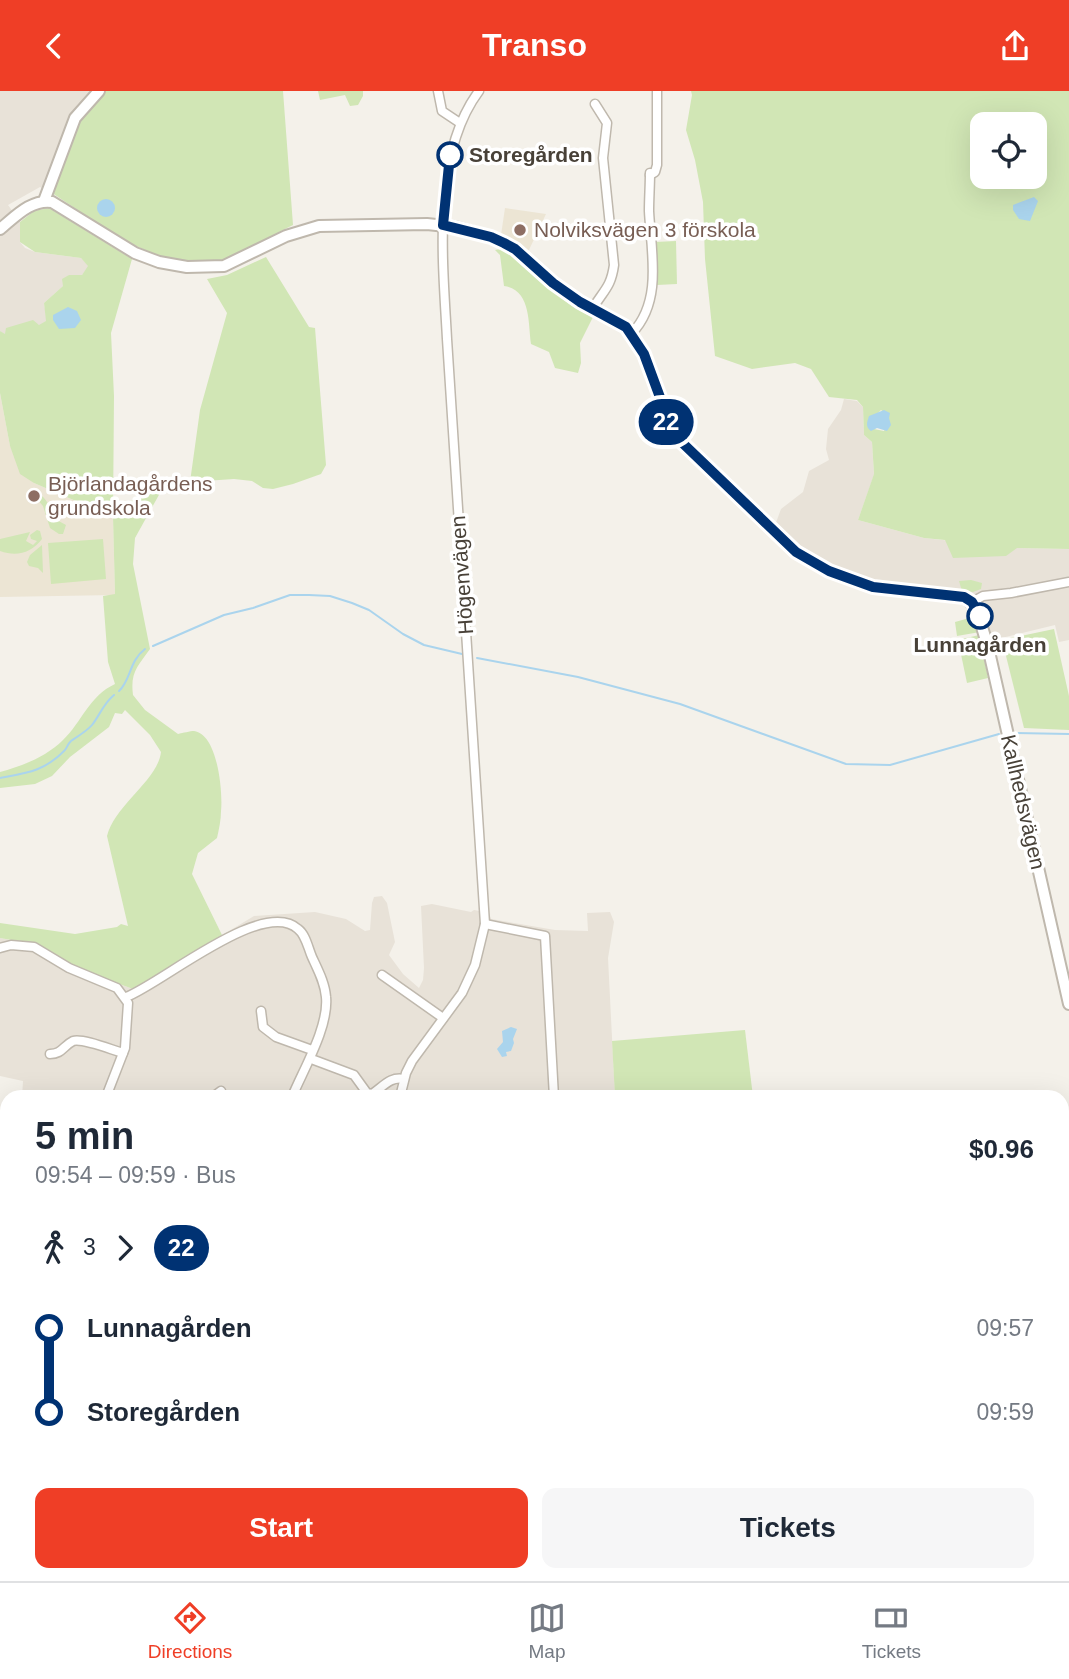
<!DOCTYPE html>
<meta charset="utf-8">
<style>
:root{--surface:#fff;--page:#f6f6f7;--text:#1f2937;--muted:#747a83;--line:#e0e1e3;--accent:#ef3e26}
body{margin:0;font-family:Arial,sans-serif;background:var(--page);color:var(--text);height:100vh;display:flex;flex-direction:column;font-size:26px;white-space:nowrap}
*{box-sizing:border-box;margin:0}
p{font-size:23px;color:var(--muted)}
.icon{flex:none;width:38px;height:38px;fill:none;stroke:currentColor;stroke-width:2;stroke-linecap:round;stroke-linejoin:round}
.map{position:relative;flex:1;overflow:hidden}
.panel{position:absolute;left:0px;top:999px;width:1069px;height:492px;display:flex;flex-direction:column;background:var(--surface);border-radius:21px 21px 0 0;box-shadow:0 7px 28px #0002}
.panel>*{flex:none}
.badge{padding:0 14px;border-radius:23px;font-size:24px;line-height:46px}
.tools{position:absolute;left:970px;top:21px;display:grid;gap:14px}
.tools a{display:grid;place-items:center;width:77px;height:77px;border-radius:14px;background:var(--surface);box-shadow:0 7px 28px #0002;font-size:35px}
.map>.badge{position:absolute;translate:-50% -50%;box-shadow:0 0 0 4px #fff}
.legs{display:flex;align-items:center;gap:10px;height:77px;padding:0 35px;font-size:23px}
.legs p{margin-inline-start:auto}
.summary{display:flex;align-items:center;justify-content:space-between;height:119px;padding:0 35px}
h1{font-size:38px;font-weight:700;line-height:52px}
.primary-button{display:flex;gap:14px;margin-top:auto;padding:14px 35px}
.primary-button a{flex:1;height:80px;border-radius:14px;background:var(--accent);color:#fff;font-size:28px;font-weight:700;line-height:80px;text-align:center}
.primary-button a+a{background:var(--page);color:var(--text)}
ul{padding:0 35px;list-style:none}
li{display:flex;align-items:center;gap:24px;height:84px;font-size:26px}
li i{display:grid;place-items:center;width:10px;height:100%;margin:0 9px;background:currentColor}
li i::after{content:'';width:18px;height:18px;margin:-9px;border:5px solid;border-radius:50%;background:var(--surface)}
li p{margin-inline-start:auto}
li:first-child i{background:linear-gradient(#0000 50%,currentColor 0)}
li:last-child i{background:linear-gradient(currentColor 50%,#0000 0)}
header{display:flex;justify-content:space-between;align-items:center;height:91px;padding:0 35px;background:var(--accent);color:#fff;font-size:32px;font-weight:700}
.menu{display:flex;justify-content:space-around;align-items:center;height:98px;border-top:2px solid var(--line);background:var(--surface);font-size:19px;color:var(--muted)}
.menu a{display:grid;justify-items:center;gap:4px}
.menu .current{color:var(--accent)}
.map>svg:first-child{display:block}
</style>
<header><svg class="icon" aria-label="back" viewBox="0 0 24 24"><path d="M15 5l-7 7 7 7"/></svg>Transo<svg class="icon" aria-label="share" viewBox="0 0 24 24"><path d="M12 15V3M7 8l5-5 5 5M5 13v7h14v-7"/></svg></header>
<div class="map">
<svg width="1069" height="1490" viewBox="0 0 1069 1490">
<rect width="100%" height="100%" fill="#f4f1ea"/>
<g fill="#e8e2d8">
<path d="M 0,0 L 102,0 L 52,102 L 40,96 L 8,114 L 20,131 L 20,151 L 25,157 L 35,161 L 81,167 L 89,175 L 82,184 L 69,184 L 63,195 L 44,212 L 47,230 L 39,235 L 5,244 L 0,240 Z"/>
<path d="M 844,308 L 857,310 L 863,316 L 864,344 L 872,351 L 874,384 L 858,429 L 924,447 L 1017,457 L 1069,458 L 1069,549 L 1059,551 L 1055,534 L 989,550 L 984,530 L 983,511 L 972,503 L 875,494 L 810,466 L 774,437 L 781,418 L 803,401 L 809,380 L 829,369 L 826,358 L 828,338 L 841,319 Z"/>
<path d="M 382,805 L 387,812 L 395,851 L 389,864 L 403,883 L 419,897 L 423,889 L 424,877 L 421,815 L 432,813 L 471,821 L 474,819 L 489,822 L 491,828 L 555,839 L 588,840 L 587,822 L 610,821 L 614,831 L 608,867 L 615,1006 L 22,1006 L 23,990 L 0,985 L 0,847 L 34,853 L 76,877 L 133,898 L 254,825 L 315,821 L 346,828 L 365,840 L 370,839 L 372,812 L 374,806 Z"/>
<path d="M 7,1058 L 7,1409 L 0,1421 L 0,1080 Z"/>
<path d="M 1062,1401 L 1069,1401 L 1069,1490 L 757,1490 L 760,1484 L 1062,1484 Z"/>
<path d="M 350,1484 L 403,1484 L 403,1486 L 415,1488 L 415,1484 L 502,1484 L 499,1490 L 345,1490 Z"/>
<path d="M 595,1484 L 674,1484 L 661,1490 L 593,1490 Z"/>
</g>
<g fill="#ece5d4">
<path d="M 505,117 L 546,123 L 528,161 L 501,144 Z"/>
<path d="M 0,302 L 10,355 L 34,392 L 113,426 L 115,504 L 0,506 Z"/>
</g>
<g fill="#d1e6b5" fill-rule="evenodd">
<path d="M 102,0 L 283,0 L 293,134 C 270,145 249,160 226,168 C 166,188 99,132 52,102 L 82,20 Z"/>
<path d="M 318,0 L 363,0 L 363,5 L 358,14 L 350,15 L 345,4 L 320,9 Z"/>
<path d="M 691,0 L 1069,0 L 1069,458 L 1017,457 L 1006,465 L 953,467 L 945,449 L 924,447 L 858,429 L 874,383 L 872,351 L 864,344 L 863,316 L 857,309 L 829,306 L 811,278 L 795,272 L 752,278 L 715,265 L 705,168 L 703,111 L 695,69 L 686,39 L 692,4 ZM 982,33 L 1034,33 L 1034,86 L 982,86 ZM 881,319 L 889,326 L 884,340 L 874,338 L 868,332 Z"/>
<path d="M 49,117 L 132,168 L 111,242 L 114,305 L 113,425 L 149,396 L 160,402 L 135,447 L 133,473 L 150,558 C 138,575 130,581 133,604 L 145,619 L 178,643 C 183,642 190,640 194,640 C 218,643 223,702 221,720 C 221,729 219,738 217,747 L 198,762 L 192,783 L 222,844 L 133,898 L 76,877 L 34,853 L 0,847 L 0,832 L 75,843 L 117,836 L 121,833 L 128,835 L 107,745 C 115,714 158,689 161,661 L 150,644 L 125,619 L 122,623 L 115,622 L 109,636 L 70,666 L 52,685 L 35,693 L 0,697 L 0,681 C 22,675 46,666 63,649 C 82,631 89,605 115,593 L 108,571 L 103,505 L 115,503 L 113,426 L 34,392 L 20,383 L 10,355 L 0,302 L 0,240 L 5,243 L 6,237 L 33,229 L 39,234 L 46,230 L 44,212 L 63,195 L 62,188 L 69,184 L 82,184 L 88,175 L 81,167 L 35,161 L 20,151 L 20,131 L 34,120 Z"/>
<path d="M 676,150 L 677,193 L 657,194 L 655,151 Z"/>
<path d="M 500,158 C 535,175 555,211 593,226 L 580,252 L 581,272 L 578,282 L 555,277 L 549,261 L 531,253 C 528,231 531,199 504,195 L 500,164 L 495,159 Z"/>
<path d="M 266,166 L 309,236 L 315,237 L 326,374 L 321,383 L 293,393 L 273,398 L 263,397 L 252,390 L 234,388 L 190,391 L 200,319 L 227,222 L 207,188 L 227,184 Z"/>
<path d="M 29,399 C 39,399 45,407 50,416 L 47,418 L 50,422 L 53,421 L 55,428 L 66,434 L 63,443 L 59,443 L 50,437 L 43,415 Z"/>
<path d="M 37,439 L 40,440 L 42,448 C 31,462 17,466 0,460 L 0,448 L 30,441 L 26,450 L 33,454 L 37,450 L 31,448 L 30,444 Z"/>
<path d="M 103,448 L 106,488 L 51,493 L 48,452 Z"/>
<path d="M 42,454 L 43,482 L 38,477 L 29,475 L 27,471 L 30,464 Z"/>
<path d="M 971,489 L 982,492 L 981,498 L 973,501 L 962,500 L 959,490 Z"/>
<path d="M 973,526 L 980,541 L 957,545 L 955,531 Z"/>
<path d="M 1054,538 L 1069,605 L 1069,639 L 1024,637 L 1002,549 Z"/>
<path d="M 979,544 L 988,587 L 967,592 L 958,549 Z"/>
<path d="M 745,939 L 753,1006 L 615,1006 L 612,950 Z"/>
<path d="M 7,1409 L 7,1484 L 350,1484 L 345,1490 L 0,1490 L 0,1422 Z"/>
<path d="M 502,1484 L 595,1484 L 593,1490 L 499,1490 Z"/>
<path d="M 674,1484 L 760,1484 L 757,1490 L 661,1490 Z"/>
</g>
<g fill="#aad4ed">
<path d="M 1034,106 L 1038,110 L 1030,130 L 1019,128 L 1013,119 L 1013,114 Z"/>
<circle cx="106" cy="117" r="9"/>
<path d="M 68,216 L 77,220 L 81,229 L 75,237 L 59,238 L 53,229 L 53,224 Z"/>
<path d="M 884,319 L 890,322 L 889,327 L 891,334 L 887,340 L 877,337 L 871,340 C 865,336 867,331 869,325 Z"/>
<path d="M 511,936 L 517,938 L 513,948 L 514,952 L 511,960 L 506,961 L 507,965 L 502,966 L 497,958 L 503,951 L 502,940 Z"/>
</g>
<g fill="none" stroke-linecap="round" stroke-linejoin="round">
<g stroke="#aad4ed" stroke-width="2">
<path d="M 153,555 L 224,524 L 253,517 L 290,504 L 309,504 L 330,505 L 352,512 L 369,519 L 403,543 L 424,554 L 462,563"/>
<path d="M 477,567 L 578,586 L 680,613 L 846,673 L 890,674 L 999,643"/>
<path d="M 119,600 C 131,589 129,570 145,558"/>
<path d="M 1013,642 L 1069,643"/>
<path d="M 0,687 C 27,682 45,680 65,659 C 68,655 67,654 71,650 C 77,646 88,639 92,634 C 100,624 103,613 114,604"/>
</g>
<defs>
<g id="minor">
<path d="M 438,0 L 442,20 L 460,32"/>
<path d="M 650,84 L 655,81 L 657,74 L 657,0"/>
<path d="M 593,217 C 604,199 611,196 614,174 L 603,67 L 607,32 L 595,13"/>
<path d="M 632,242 C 663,210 651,160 649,120 C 649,108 650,94 650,82"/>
<path d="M 972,511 L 983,505 L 1011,502 L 1069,491"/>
<path d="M 485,833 L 545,845 L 554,1006"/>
<path d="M 0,857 L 11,854 L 34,856 L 69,877 L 117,897 L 128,912 L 125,957 L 106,1006"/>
<path d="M 382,884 L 443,927"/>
<path d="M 126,906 C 161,893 263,806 298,838 C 306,844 308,857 312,866 C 318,879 325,892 326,906 C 329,936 303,979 292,1006"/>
<path d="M 261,920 L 263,936 L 276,946 L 312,959"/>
<path d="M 50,963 C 62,963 63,955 73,950 C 83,947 112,959 123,962"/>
<path d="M 314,969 L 354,984 L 367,1002 L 372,1003 C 383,996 390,985 404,988"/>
<path d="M 213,1006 L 221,1000"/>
<path d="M 400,1006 L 406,982 L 412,970 L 462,902 L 475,874 L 485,833 L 447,248 C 443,172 431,64 479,0"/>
<path d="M 0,1247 L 7,1247"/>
<path d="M 0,1293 L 7,1292"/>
<path d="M 0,1356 L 7,1351"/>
<path d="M 1062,1404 L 1069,1405"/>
<path d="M 0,1463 L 7,1461"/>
<path d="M 580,1484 L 581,1490"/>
<path d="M 462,1490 L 465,1484"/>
<path d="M 778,1490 L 780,1484"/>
<path d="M 1010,1490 L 1011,1484"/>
</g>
<g id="tertiary">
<path d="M 44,110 L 75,27 L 99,0"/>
<path d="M 0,138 C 15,126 31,108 52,111 L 135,162 L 159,171 L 187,176 L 224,175 L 286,145 L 319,135 L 427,133 L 455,136 L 491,146 L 515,158 L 553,192 L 580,211 L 626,236 L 644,263 L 661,309 L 670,340 L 796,461 L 829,480 L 873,496 L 964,506 L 976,516 L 988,556 L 1069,913"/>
</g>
</defs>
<use href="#minor" stroke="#bfb8ad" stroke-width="11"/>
<use href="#tertiary" stroke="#bfb8ad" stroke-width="14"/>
<use href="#minor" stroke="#fff" stroke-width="8"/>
<use href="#tertiary" stroke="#fff" stroke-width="10"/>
</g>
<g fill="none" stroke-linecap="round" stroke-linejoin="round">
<defs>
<path id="line-1" d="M 450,64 L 443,134 L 491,146 L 504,152 L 515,158 L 553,192 L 580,211 L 626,236 L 644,263 L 661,309 L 670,340 L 796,461 L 829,480 L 873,496 L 964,506 L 972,511 L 980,525"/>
</defs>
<use href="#line-1" stroke="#fff" stroke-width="16"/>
<use href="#line-1" stroke="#003273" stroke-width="10"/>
</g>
<g fill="#fff" stroke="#003273" stroke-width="3.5">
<circle cx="450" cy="64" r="12"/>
<circle cx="980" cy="525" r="12"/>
</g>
<g fill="#8d6e63" stroke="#fff" stroke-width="2.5">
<circle cx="520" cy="139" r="7"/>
<circle cx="34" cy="405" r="7"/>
</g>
<g text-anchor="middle" stroke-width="7" stroke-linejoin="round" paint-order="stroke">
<g font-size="21" font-weight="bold" fill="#484138" stroke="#fff" text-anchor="start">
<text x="469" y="71">Storegården</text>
<text x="980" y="561" text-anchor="middle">Lunnagården</text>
</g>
<g font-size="21" fill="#785e54" stroke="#fff" text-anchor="start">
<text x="534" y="146">Nolviksvägen 3 förskola</text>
<text x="48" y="400">Björlandagårdens<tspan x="48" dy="24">grundskola</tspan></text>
</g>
<g font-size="21" fill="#484138" stroke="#fff">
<text transform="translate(462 484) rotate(-94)" y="7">Högenvägen</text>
<text transform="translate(1023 711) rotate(77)" y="7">Kallhedsvägen</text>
</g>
</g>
</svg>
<div class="tools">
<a><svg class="icon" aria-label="locate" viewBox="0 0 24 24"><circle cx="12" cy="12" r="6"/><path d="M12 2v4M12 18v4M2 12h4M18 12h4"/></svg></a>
</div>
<b class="badge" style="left:666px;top:331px;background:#003273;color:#fff">22</b>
<section class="panel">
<div class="summary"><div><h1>5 min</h1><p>09:54 – 09:59 · Bus</p></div><b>$0.96</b></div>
<div class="legs"><svg class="icon" aria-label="walk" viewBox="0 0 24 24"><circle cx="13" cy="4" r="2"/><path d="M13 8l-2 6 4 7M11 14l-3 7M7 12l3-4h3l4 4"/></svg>3<svg class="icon" aria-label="forward" viewBox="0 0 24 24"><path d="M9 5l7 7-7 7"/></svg><b class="badge" style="background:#003273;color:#fff">22</b></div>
<ul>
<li><i style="color:#003273"></i><b>Lunnagården</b><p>09:57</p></li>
<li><i style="color:#003273"></i><b>Storegården</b><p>09:59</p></li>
</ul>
<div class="primary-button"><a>Start</a><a>Tickets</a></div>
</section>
</div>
<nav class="menu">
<a class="current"><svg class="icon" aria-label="directions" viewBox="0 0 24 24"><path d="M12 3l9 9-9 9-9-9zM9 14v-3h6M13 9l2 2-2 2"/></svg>Directions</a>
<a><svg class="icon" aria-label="map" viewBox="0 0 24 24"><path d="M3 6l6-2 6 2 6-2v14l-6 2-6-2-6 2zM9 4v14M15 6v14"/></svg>Map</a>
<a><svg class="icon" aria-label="tickets" viewBox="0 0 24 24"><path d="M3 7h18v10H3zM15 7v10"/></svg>Tickets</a>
</nav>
